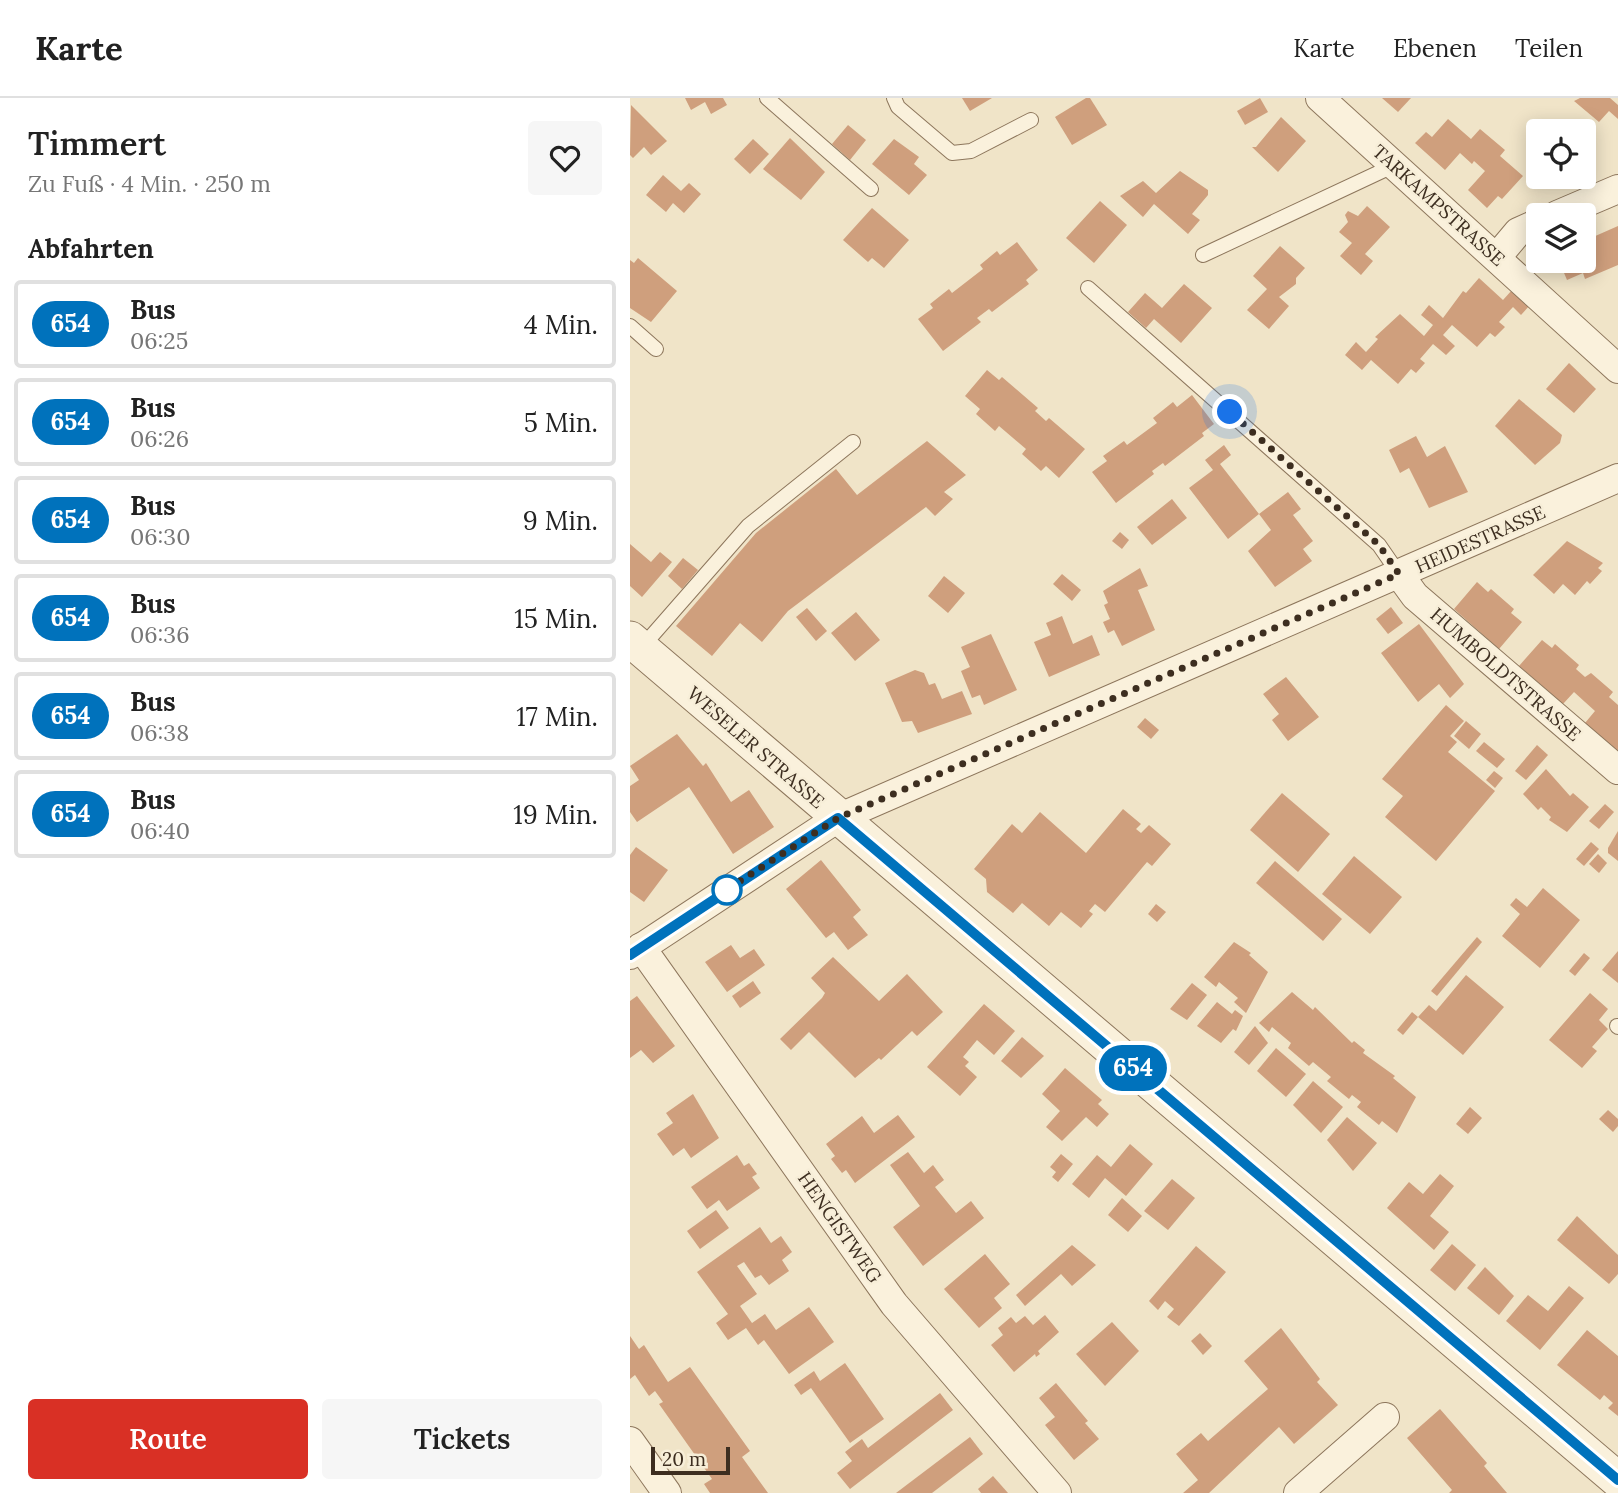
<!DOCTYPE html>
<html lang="de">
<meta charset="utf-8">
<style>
:root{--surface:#fff;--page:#f6f6f6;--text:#222;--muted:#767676;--line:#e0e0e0;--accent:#d93025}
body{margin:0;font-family:Lora,serif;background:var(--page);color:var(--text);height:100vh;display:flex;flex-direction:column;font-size:26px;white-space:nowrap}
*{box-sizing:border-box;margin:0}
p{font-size:23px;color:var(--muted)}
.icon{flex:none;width:38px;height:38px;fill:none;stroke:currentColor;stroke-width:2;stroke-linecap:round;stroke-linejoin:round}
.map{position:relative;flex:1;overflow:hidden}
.drawer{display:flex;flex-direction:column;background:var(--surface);width:630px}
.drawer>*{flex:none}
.badge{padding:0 14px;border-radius:23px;font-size:24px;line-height:46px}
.tools{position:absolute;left:896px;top:21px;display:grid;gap:14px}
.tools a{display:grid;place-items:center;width:70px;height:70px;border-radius:7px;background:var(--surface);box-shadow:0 4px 18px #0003;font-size:35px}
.scale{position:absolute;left:21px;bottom:18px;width:79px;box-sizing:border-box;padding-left:7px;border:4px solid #3d2e20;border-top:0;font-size:19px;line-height:24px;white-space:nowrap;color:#3d2e20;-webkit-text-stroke:5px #f7eed8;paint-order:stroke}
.you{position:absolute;width:35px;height:35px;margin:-18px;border:5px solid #fff;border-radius:50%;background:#1a73e8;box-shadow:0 0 0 10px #1a73e833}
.map>.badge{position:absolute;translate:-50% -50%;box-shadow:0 0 0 4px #fff}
h2{padding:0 28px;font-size:26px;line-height:63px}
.round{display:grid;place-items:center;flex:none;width:74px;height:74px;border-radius:7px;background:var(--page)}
.head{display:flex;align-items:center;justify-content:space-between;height:119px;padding:0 28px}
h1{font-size:33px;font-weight:600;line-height:52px}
.cta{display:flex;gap:14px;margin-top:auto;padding:14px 28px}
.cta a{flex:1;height:80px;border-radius:7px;background:var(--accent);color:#fff;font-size:28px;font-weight:600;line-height:80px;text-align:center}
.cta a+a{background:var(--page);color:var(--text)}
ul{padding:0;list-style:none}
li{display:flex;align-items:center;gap:21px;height:88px;margin:0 14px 10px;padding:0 14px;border:4px solid var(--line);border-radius:7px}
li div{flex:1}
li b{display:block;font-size:26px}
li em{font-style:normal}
li .badge{min-width:77px;font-weight:700;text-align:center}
header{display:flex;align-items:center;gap:42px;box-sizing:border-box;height:98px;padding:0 35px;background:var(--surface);border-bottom:2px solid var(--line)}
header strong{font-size:33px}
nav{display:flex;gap:38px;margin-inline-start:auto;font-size:24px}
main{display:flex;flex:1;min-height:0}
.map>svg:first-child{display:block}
</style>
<header>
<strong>Karte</strong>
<nav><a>Karte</a><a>Ebenen</a><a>Teilen</a></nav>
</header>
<main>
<section class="drawer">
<div class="head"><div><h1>Timmert</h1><p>Zu Fuß · 4 Min. · 250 m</p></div><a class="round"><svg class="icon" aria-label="heart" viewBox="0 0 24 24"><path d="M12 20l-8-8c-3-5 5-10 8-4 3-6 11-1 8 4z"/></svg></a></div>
<h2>Abfahrten</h2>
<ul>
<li><span class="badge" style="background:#0072bc;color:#fff">654</span><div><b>Bus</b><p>06:25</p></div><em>4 Min.</em></li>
<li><span class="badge" style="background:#0072bc;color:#fff">654</span><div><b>Bus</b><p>06:26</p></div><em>5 Min.</em></li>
<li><span class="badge" style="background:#0072bc;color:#fff">654</span><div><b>Bus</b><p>06:30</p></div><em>9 Min.</em></li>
<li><span class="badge" style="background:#0072bc;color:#fff">654</span><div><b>Bus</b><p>06:36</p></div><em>15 Min.</em></li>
<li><span class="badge" style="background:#0072bc;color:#fff">654</span><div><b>Bus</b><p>06:38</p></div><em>17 Min.</em></li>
<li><span class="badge" style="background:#0072bc;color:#fff">654</span><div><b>Bus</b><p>06:40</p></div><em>19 Min.</em></li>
</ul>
<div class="cta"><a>Route</a><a>Tickets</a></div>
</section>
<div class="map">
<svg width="988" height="1395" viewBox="0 0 988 1395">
<rect width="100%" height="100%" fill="#f0e4c8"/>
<g fill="#cf9f7d">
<path d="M 55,0 L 93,0 L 97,7 L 81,16 L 75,4 L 61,12 Z"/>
<path d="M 332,0 L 362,0 L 340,13 Z"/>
<path d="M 456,0 L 460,0 L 477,27 L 442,47 L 425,19 Z"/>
<path d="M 630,0 L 638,14 L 615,27 L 607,13 Z"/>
<path d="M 752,0 L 781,0 L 768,14 Z"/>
<path d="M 950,0 L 980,0 L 988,7 L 988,21 L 979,13 L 969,24 L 944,3 Z"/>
<path d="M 1,7 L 37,43 L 21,57 L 14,49 L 3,60 L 0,57 Z"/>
<path d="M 651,19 L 676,43 L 648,74 L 622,49 L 626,49 Z"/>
<path d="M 818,21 L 841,41 L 850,31 L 875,52 L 870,58 L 893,78 L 872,101 L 868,98 L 857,110 L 838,92 L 855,73 L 844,63 L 842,66 L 830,55 L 815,72 L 785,45 L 796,34 L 802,39 Z"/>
<path d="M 218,27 L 236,42 L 220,62 L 202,46 Z"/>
<path d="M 160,40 L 195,74 L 171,102 L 133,71 Z"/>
<path d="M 123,41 L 139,56 L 120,76 L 104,61 Z"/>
<path d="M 264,41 L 289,59 L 284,66 L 297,77 L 279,97 L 242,66 Z"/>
<path d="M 550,73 L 578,92 L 578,97 L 562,116 L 570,122 L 558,136 L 524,106 L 513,119 L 490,98 L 513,83 L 526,95 Z"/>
<path d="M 33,77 L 51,93 L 59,85 L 71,96 L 54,115 L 43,105 L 36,114 L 16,97 Z"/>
<path d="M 470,103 L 497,127 L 464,165 L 436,140 Z"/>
<path d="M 737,108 L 760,129 L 735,156 L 743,163 L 731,177 L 710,158 L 722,145 L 709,134 L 718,124 L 715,117 L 718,113 L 728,118 Z"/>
<path d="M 242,110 L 279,142 L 254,170 L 242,160 L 238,164 L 213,142 Z"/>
<path d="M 988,128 L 988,167 L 955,181 L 953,175 L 937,182 L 929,163 L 954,163 L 954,143 Z"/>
<path d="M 387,144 L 408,172 L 396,182 L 399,186 L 362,214 L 359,211 L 347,220 L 351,224 L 313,253 L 288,221 L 303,210 L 300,206 L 319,191 L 322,195 L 353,171 L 350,167 L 367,153 L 370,157 Z"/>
<path d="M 650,148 L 675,170 L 666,180 L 666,186 L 649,199 L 659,208 L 639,231 L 617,212 L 637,191 L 623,178 Z"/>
<path d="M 8,160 L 47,193 L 21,224 L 0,210 L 0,162 L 4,165 Z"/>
<path d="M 849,180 L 873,202 L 882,192 L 899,208 L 891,217 L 883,209 L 869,224 L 875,229 L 865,239 L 860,235 L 847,249 L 822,227 L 813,237 L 825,248 L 816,257 L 803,246 L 790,261 L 795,265 L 786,275 L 781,271 L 768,286 L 741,262 L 732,272 L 715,257 L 726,244 L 736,254 L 748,241 L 745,239 L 770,216 L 794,238 L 803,227 L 791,217 L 799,207 L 813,220 L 833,193 L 836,195 Z"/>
<path d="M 554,186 L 582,210 L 551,245 L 524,221 L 516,230 L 498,214 L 515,195 L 532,210 Z"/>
<path d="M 939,265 L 966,291 L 944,315 L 916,291 Z"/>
<path d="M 357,272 L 369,282 L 372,279 L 408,310 L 405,313 L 416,323 L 419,320 L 455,351 L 429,380 L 416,368 L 411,373 L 392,356 L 396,351 L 369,328 L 365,333 L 346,316 L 350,311 L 335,298 Z"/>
<path d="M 562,297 L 584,326 L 572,335 L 574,338 L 535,368 L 533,365 L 522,373 L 524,376 L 486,405 L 462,374 L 477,363 L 473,358 L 494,343 L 497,347 L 527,325 L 523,320 L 543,304 L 547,309 Z"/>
<path d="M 889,301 L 932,337 L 930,345 L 905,367 L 865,328 Z"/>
<path d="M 786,338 L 797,359 L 815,348 L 838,394 L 799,410 L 779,370 L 770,375 L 759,352 Z"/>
<path d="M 297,343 L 336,377 L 314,394 L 323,401 L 305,418 L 296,409 L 158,513 L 132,544 L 110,525 L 82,558 L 46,528 L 126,435 L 206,371 L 227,397 Z"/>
<path d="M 594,347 L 601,357 L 590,366 L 629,416 L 598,441 L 559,390 L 583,372 L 575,362 Z"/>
<path d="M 658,394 L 671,411 L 663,417 L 683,443 L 673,451 L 682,463 L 645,489 L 618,453 L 641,432 L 629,416 Z"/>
<path d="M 542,401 L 557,420 L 522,447 L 507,429 Z"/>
<path d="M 490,434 L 499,442 L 492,451 L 482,443 Z"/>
<path d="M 937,443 L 973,465 L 968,470 L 972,473 L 960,486 L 957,483 L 945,497 L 933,486 L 924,496 L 903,477 Z"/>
<path d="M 0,446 L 21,464 L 30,454 L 42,464 L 12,499 L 0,488 Z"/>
<path d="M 53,460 L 68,472 L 52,491 L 38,478 Z"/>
<path d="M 510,470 L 518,488 L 508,492 L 525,532 L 492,548 L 484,532 L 478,535 L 473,524 L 480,521 L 474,507 L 478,505 L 473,493 Z"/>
<path d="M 432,476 L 451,492 L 442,503 L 423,486 Z"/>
<path d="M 314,478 L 335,495 L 318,515 L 298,498 Z"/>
<path d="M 847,484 L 858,494 L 861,491 L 884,511 L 881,515 L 892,524 L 869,551 L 824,511 Z"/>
<path d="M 761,509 L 773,525 L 758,536 L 746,521 Z"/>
<path d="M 177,510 L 197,533 L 186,543 L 166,519 Z"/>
<path d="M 226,514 L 250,542 L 225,563 L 201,535 Z"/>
<path d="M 432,518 L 443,546 L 462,537 L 470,557 L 419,579 L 404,544 L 421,537 L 416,525 Z"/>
<path d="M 789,526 L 834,586 L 820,600 L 809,586 L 788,604 L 751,555 Z"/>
<path d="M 361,536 L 387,592 L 354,607 L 350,597 L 342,600 L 331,573 L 340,569 L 331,549 Z"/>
<path d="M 912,542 L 922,550 L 925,546 L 949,567 L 946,571 L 955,579 L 961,575 L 983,594 L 979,599 L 988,607 L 988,654 L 955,625 L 965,613 L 955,604 L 944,594 L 933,606 L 889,568 Z"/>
<path d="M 285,572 L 294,575 L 299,587 L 305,585 L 312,601 L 332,593 L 342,616 L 288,635 L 282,623 L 272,624 L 255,585 Z"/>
<path d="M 656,579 L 689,619 L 658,643 L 642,622 L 649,616 L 633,596 Z"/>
<path d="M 816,607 L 834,623 L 820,638 L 827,644 L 818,654 L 865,693 L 806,763 L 755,719 L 773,698 L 752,681 Z"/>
<path d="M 515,620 L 529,632 L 521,641 L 507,629 Z"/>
<path d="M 836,623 L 851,636 L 839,651 L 824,638 Z"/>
<path d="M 47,636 L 73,668 L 76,665 L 101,704 L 119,692 L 144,729 L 103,756 L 59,689 L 7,724 L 0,714 L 0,688 L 9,682 L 0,668 Z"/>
<path d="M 854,644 L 875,661 L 867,670 L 846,653 Z"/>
<path d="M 907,647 L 918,657 L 896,682 L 885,673 Z"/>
<path d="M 916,671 L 940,698 L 943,695 L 959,709 L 937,734 L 919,722 L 921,719 L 911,709 L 908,712 L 893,696 Z"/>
<path d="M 864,673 L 873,680 L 865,690 L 856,682 Z"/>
<path d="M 652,695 L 700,736 L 668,774 L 620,732 Z"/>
<path d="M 975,706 L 984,714 L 969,731 L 959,723 Z"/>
<path d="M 493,711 L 511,726 L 506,731 L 511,735 L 519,727 L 541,746 L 522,768 L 517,764 L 475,814 L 465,806 L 459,813 L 463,816 L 451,830 L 431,814 L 419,828 L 392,805 L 383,815 L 357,794 L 356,781 L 344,771 L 382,726 L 392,735 L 410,714 L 456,755 Z"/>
<path d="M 988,733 L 988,763 L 978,755 L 978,750 Z"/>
<path d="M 961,744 L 969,751 L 954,768 L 946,761 Z"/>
<path d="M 6,749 L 38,772 L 14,804 L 0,794 L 0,757 Z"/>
<path d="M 968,756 L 977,765 L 969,775 L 959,766 Z"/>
<path d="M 724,758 L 772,799 L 740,836 L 692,796 Z"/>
<path d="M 191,762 L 231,812 L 223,819 L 238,837 L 218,852 L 204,834 L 196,840 L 156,791 Z"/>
<path d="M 645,763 L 712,821 L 693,843 L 626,785 Z"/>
<path d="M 913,790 L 950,822 L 910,870 L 872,838 L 890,816 L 880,807 L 886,800 L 897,809 Z"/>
<path d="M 526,806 L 536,814 L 527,824 L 518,816 Z"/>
<path d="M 847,839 L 852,844 L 807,898 L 801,893 Z"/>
<path d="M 604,844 L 621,855 L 619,857 L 638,874 L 616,915 L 604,904 L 608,900 L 589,884 L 586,889 L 574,879 Z"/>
<path d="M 101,847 L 110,860 L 124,851 L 135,867 L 97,894 L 75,864 Z"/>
<path d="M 988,853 L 988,885 L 972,872 Z"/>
<path d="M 954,855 L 960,860 L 945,878 L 939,873 Z"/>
<path d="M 203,859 L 249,903 L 277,876 L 313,914 L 287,938 L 282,933 L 251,962 L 249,960 L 225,980 L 179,934 L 161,952 L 150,941 L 192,900 L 195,895 L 181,880 Z"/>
<path d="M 836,877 L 874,909 L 833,957 L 788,919 L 799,907 L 806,913 Z"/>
<path d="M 123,883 L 131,895 L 110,910 L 102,898 Z"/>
<path d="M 562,885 L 577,897 L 557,922 L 540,911 Z"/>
<path d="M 662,894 L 683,912 L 685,909 L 722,945 L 724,943 L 735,952 L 733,955 L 765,978 L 763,980 L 786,999 L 767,1035 L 752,1023 L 749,1027 L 727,1009 L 731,1004 L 722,997 L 719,1001 L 697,983 L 701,979 L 683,964 L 679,968 L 658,950 L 661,945 L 642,929 L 639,934 L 629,925 Z"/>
<path d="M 960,895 L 978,911 L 969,922 L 978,931 L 962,949 L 967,953 L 952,970 L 919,942 Z"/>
<path d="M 7,898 L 45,948 L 23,965 L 11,952 L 0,960 L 0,903 Z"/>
<path d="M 587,904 L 602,916 L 605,912 L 613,918 L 606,933 L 603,931 L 591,945 L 567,928 Z"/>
<path d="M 354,906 L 385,933 L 364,957 L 347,942 L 333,959 L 339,964 L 335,968 L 347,979 L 330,998 L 297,969 Z"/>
<path d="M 782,914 L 788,919 L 773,937 L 767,932 Z"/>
<path d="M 625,928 L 638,945 L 619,967 L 604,954 Z"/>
<path d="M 392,939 L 414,958 L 391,980 L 371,963 Z"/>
<path d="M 646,950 L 676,976 L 656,999 L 627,973 Z"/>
<path d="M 435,970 L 472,1002 L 468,1006 L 479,1016 L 467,1029 L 456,1019 L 432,1043 L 416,1029 L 430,1013 L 412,996 Z"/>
<path d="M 683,983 L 713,1009 L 691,1035 L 663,1007 Z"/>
<path d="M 63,996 L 89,1040 L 61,1060 L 54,1050 L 43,1058 L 27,1036 L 43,1025 L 36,1015 Z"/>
<path d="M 840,1009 L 852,1020 L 838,1036 L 826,1026 Z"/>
<path d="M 978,1012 L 988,1021 L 988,1028 L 983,1034 L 969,1021 Z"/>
<path d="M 268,1017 L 285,1039 L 225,1085 L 216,1072 L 212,1075 L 201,1061 L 205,1058 L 196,1046 L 232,1018 L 244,1035 Z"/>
<path d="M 717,1019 L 747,1045 L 723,1073 L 697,1042 Z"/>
<path d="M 500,1046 L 523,1066 L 496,1098 L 475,1080 L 459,1100 L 442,1086 L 467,1057 L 481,1069 Z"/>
<path d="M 278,1054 L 294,1075 L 303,1067 L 314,1082 L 305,1089 L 326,1115 L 341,1103 L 354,1120 L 293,1168 L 263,1129 L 290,1108 L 260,1067 Z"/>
<path d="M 431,1056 L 443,1066 L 428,1084 L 422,1079 L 426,1074 L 420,1069 Z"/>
<path d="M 107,1057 L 114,1068 L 119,1065 L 127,1076 L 122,1079 L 130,1090 L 97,1113 L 89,1102 L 77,1111 L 61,1089 Z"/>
<path d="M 810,1076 L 824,1088 L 800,1118 L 819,1134 L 804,1152 L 757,1110 L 779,1084 L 793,1096 Z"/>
<path d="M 542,1081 L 565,1100 L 538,1132 L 514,1113 Z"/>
<path d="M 492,1100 L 512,1118 L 498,1134 L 478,1117 Z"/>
<path d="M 86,1112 L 99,1130 L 70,1151 L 57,1133 Z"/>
<path d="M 947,1118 L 988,1157 L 988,1176 L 979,1186 L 927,1142 Z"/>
<path d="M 130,1129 L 141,1145 L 151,1138 L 162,1154 L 152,1162 L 159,1173 L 139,1187 L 131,1177 L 125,1180 L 114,1164 L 107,1168 L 127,1196 L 110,1208 L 122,1225 L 135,1216 L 146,1232 L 179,1209 L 204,1244 L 159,1276 L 134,1242 L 128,1247 L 116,1230 L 98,1242 L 86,1225 L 98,1216 L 67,1174 Z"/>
<path d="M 822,1146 L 846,1167 L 825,1193 L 800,1172 Z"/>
<path d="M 442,1147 L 466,1167 L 442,1188 L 431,1176 L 395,1208 L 386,1197 Z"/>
<path d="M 566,1148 L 596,1174 L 549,1228 L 537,1219 L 544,1211 L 535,1203 L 528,1212 L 519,1203 Z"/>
<path d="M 355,1156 L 380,1186 L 364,1200 L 372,1210 L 349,1230 L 314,1191 Z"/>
<path d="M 855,1169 L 884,1198 L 869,1217 L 837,1190 Z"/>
<path d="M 939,1188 L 954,1200 L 910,1252 L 876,1223 L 898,1197 L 918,1213 Z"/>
<path d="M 415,1217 L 429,1234 L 408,1253 L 410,1256 L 406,1259 L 405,1256 L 384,1274 L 361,1247 L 373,1237 L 368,1230 L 381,1219 L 386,1225 L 395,1218 L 403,1227 Z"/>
<path d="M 482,1224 L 509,1253 L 475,1288 L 446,1256 Z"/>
<path d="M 651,1230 L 690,1281 L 687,1284 L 708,1307 L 664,1346 L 649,1329 L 579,1395 L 553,1395 L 568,1382 L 546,1356 L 571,1335 L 578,1343 L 638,1291 L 614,1263 Z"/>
<path d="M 957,1232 L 988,1258 L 988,1318 L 978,1310 L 983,1305 L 974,1297 L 970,1302 L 927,1267 Z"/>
<path d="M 570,1235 L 582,1248 L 573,1257 L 561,1243 Z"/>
<path d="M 0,1238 L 9,1251 L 14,1247 L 38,1284 L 60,1269 L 120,1353 L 112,1359 L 138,1395 L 80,1395 L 74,1386 L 82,1381 L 29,1306 L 33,1304 L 25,1293 L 19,1298 L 5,1277 L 0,1281 Z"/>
<path d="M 215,1265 L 254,1321 L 220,1345 L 181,1290 L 171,1297 L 164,1287 L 184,1273 L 190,1283 Z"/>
<path d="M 426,1285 L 458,1323 L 455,1325 L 469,1341 L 444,1362 L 415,1327 L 425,1319 L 409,1300 Z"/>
<path d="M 310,1295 L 323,1312 L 220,1391 L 207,1375 L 222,1363 L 215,1354 L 232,1341 L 238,1350 Z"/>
<path d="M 810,1311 L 857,1365 L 854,1368 L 877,1395 L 819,1395 L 822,1392 L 777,1340 Z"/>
<path d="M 340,1339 L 353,1356 L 302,1395 L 266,1395 Z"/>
<path d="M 363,1378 L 378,1395 L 351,1395 L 348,1391 Z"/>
</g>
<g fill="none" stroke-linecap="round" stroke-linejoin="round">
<defs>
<g id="service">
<path d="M 137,0 L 241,91"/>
<path d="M 264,0 L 268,9 L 322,55 L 341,53 L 401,22"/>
<path d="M 573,157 L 765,67"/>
<path d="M 458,190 L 749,447 L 769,476"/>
<path d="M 0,228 L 26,251"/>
<path d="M 12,549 L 118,428 L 223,344"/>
<path d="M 987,928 L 988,929"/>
</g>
<g id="minor">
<path d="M 690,0 L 988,271"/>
<path d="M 927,117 L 988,91"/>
<path d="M 867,159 L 888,134 L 908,125"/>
<path d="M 769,476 L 785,498 L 988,672"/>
<path d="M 11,849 L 264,1206 L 427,1395"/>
<path d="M 0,857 L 208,720 L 988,380"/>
<path d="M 0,1343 L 37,1395"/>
<path d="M 668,1395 L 755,1319"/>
</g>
<path id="tertiary" d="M 0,541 L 988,1382"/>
</defs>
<use href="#service" stroke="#8d765c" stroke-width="16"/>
<use href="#minor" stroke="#8d765c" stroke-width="30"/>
<use href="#tertiary" stroke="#8d765c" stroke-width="37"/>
<use href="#service" stroke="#faf1dc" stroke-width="14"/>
<use href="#minor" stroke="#faf1dc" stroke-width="28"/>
<use href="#tertiary" stroke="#faf1dc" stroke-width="35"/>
</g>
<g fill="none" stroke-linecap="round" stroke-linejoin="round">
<defs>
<path id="line" d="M 0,857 L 208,720 L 988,1382"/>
</defs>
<use href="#line" stroke="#fff" stroke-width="16"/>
<use href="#line" stroke="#0072bc" stroke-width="10"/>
<path stroke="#3d2e20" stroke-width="7" stroke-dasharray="0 12.6" d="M 97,792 L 93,794 L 208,720 L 769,476 L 749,447 L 600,314"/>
</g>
<circle fill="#fff" stroke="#0072bc" stroke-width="3.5" cx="97" cy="792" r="14"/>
<g text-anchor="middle" stroke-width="5" stroke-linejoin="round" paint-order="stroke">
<g font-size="19" fill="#3d2e20" stroke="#f7eed8">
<text transform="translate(809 107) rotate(42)" y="7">TARKAMPSTRASSE</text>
<text transform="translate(850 441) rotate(-24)" y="7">HEIDESTRASSE</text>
<text transform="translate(876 576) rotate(41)" y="7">HUMBOLDTSTRASSE</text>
<text transform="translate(126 649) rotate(41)" y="7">WESELER STRASSE</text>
<text transform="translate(210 1129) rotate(55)" y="7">HENGISTWEG</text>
</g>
</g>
</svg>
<div class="tools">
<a><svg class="icon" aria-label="locate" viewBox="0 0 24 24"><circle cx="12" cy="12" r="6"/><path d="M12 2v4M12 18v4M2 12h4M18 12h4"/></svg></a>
<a><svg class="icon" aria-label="layers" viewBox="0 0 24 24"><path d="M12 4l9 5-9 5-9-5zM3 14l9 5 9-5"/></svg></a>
</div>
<div class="scale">20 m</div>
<div class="you" style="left:600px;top:314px"></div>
<b class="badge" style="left:503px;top:970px;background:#0072bc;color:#fff">654</b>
</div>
</main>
